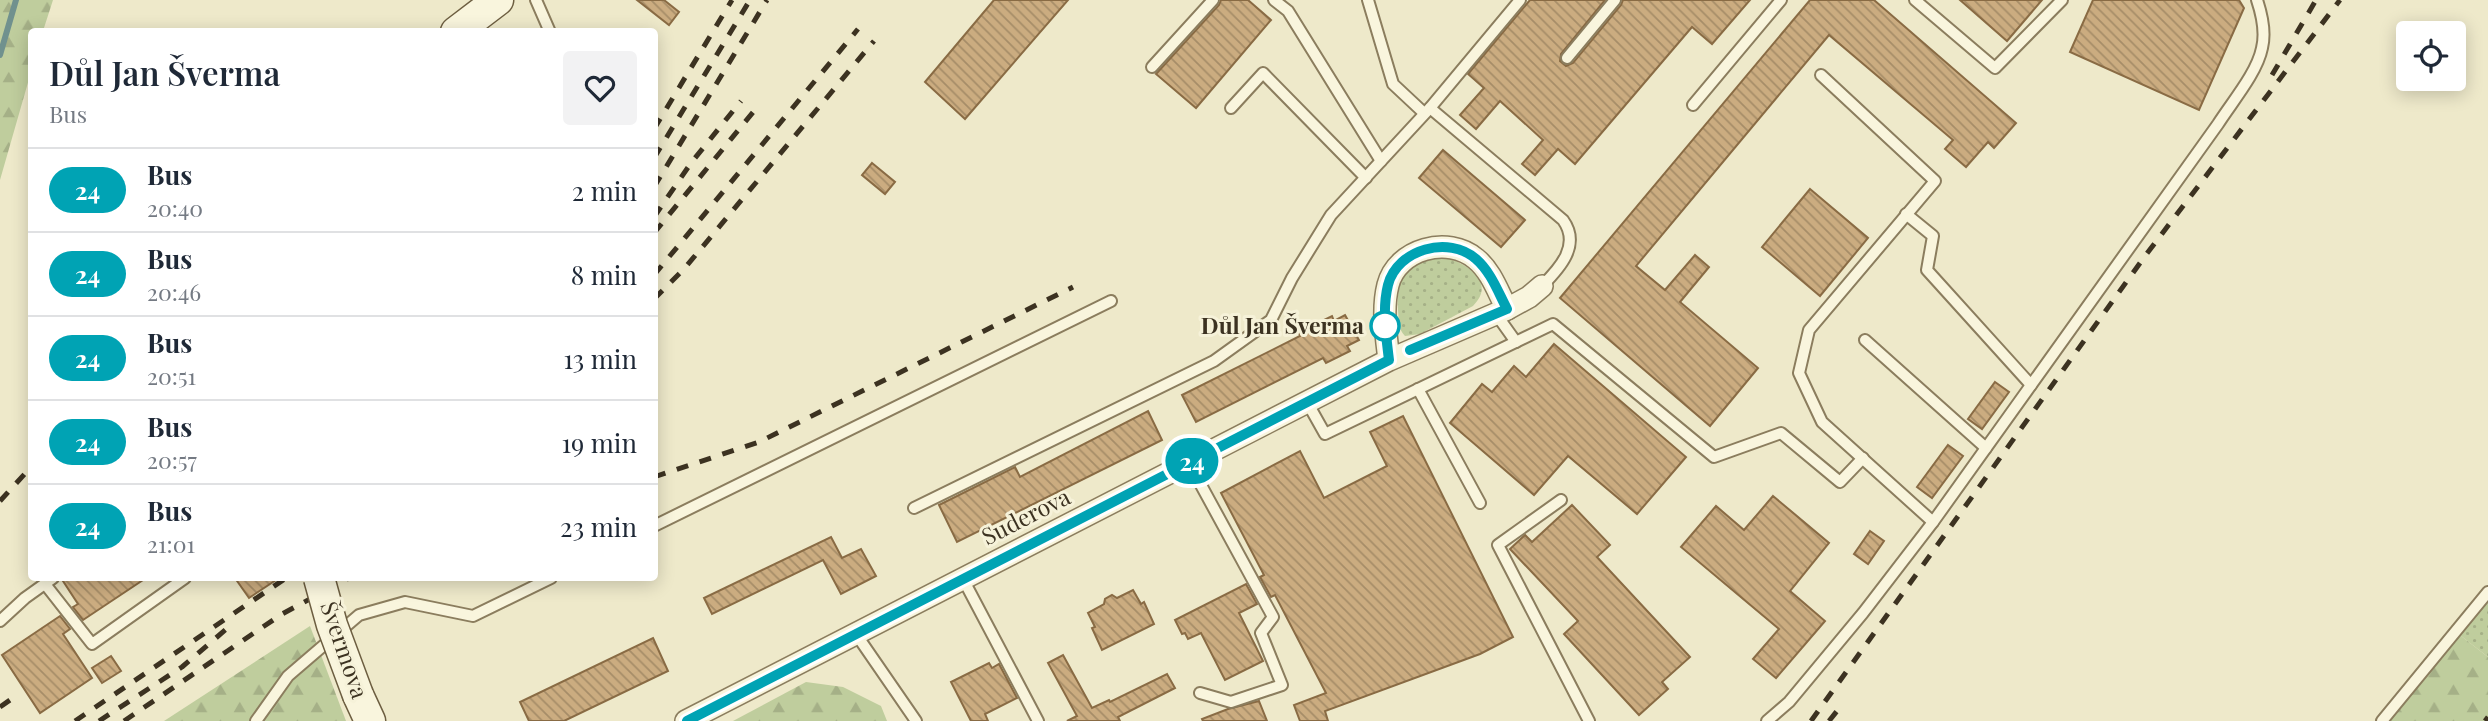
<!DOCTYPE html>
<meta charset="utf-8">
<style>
:root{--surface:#fff;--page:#f2f2f3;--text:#1f2937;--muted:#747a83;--line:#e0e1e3}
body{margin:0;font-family:"Playfair Display",serif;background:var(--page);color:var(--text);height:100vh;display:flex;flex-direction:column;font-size:26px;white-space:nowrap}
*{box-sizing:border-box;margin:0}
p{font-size:23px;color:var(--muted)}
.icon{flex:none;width:38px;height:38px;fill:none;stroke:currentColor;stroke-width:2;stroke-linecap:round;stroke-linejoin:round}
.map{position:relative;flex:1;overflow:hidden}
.details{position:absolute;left:28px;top:28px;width:630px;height:553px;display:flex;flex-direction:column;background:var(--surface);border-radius:7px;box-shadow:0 4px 18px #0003}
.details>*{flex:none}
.badge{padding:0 14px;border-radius:23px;font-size:24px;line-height:46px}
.fabs{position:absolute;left:2396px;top:21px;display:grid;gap:14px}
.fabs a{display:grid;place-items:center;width:70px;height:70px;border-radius:7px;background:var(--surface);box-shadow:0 4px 18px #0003;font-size:35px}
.map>.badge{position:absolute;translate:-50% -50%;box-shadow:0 0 0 4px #fff}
.round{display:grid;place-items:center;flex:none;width:74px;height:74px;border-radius:7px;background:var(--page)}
.head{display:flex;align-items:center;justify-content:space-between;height:119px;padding:0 21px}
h1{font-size:33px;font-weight:600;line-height:52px}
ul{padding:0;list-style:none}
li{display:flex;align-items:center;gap:21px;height:84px;padding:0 21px;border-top:2px solid var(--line)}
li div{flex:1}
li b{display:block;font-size:26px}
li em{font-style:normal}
li .badge{min-width:77px;font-weight:700;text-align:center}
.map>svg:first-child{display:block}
</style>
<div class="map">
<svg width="2488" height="721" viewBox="0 0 2488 721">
<defs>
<pattern id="grass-dots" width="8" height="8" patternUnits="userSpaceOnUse" patternTransform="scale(1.75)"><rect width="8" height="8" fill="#bfcd9d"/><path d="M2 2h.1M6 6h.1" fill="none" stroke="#a5b087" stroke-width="1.8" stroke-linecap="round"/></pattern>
<pattern id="forest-firs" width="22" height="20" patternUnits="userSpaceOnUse" patternTransform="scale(1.75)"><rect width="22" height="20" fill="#bfcd9d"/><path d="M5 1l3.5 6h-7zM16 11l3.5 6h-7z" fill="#a5b087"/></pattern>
<pattern id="building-back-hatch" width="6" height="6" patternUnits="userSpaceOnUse" patternTransform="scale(1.75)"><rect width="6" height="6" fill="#cbac80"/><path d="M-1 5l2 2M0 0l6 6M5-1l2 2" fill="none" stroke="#a68d68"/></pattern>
</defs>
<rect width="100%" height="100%" fill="#eee9ca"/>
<g fill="url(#grass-dots)">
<path d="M 1443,257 C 1465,262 1498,282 1473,306 L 1420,334 L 1405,336 C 1398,329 1399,320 1398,310 C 1396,274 1409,263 1443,257 Z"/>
<path d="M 2488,595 L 2488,657 L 2456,632 Z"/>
</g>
<g fill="url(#forest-firs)">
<path d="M 0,0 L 53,0 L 43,31 L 32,32 L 31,72 L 0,180 Z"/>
<path d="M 310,626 L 346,721 L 164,721 Z"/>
<path d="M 2456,632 L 2488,657 L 2488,721 L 2382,721 Z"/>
<path d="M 806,682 L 843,687 L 881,706 L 887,721 L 733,721 Z"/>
</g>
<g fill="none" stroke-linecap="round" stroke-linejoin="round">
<path stroke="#70918e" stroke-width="6" d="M 0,55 L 16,0"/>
</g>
<g fill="url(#building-back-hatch)" stroke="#896b44" stroke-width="2">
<path d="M 637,0 L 664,0 L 679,12 L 669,25 Z"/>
<path d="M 994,0 L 1068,0 L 965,119 L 925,82 Z"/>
<path d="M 1221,0 L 1248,0 L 1271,20 L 1196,108 L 1156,74 L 1219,5 Z"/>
<path d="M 1530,0 L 1605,0 L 1561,54 L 1560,61 L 1566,66 L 1573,63 L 1621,5 L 1623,0 L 1750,0 L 1712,44 L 1692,27 L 1575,164 L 1558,149 L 1535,175 L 1522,164 L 1543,140 L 1500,101 L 1476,129 L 1460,115 L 1484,88 L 1468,74 Z"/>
<path d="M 1810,0 L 1874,0 L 2016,123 L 1994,148 L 1988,142 L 1966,167 L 1945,149 L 1953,140 L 1829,35 L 1636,266 L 1665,290 L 1695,255 L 1709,267 L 1680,302 L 1758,368 L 1710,426 L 1560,298 Z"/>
<path d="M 1960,0 L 2042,0 L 2007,41 Z"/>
<path d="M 2093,0 L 2239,0 L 2244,8 L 2199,110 L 2070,52 Z"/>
<path d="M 1443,150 L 1525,220 L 1501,247 L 1419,178 Z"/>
<path d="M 872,163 L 895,182 L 885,194 L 862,175 Z"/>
<path d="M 1810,189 L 1868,238 L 1820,296 L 1762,247 Z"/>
<path d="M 1345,315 L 1359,340 L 1347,346 L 1350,351 L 1326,363 L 1323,358 L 1196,422 L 1182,395 L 1300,336 L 1299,332 L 1332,316 L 1334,321 Z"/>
<path d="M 1554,344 L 1686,457 L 1637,514 L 1568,456 L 1534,495 L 1450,423 L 1482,384 L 1492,392 L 1514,366 L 1526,377 Z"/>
<path d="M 1995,382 L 2009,392 L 1982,429 L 1968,419 Z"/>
<path d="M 1148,411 L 1162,440 L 957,542 L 939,505 L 1015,467 L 1020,477 Z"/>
<path d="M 1403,416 L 1513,637 L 1480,654 L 1325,711 L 1328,721 L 1300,721 L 1294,705 L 1326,693 L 1275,595 L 1271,597 L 1260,577 L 1264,575 L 1221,493 L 1300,451 L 1324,498 L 1387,466 L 1370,432 Z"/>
<path d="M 1948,445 L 1963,456 L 1932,498 L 1917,487 Z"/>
<path d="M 1773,496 L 1829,543 L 1790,591 L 1825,621 L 1776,678 L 1753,659 L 1779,629 L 1681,547 L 1716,506 L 1744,530 Z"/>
<path d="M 1572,505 L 1610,545 L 1597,557 L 1690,657 L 1662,682 L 1668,689 L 1639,715 L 1564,634 L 1578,621 L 1510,549 L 1525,535 L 1532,542 Z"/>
<path d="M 1870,531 L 1884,541 L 1868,564 L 1854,554 Z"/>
<path d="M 831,537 L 842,558 L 861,549 L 876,576 L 841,594 L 823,560 L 712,614 L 704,598 Z"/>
<path d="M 61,578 L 146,578 L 83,620 L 73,607 L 78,604 Z"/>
<path d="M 235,578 L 279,578 L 249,598 Z"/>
<path d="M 1246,584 L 1257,604 L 1239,613 L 1263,661 L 1225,680 L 1201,633 L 1188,639 L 1185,633 L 1182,634 L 1175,620 Z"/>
<path d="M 1133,590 L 1141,604 L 1144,602 L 1154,624 L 1102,650 L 1092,628 L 1095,627 L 1088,613 L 1104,604 L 1105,599 L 1112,595 L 1117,598 Z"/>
<path d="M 60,616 L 70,629 L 63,634 L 92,678 L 40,713 L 2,655 Z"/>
<path d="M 653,638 L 668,671 L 564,721 L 529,721 L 520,702 Z"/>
<path d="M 1063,655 L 1092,708 L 1109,700 L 1110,702 L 1167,674 L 1175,688 L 1118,717 L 1120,721 L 1067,721 L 1077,716 L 1048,663 Z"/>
<path d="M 111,656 L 121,671 L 102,683 L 92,668 Z"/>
<path d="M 989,663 L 992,668 L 999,664 L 1017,698 L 985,714 L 988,721 L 971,721 L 951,682 Z"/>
<path d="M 1259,701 L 1267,721 L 1203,721 L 1202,719 L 1228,709 Z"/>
</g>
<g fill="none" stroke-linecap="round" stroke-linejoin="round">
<defs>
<g id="lane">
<path d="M 536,0 L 550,32"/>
<path d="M 1274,0 L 1288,11 L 1381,161"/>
<path d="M 1368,0 L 1393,84 L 1424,113"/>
<path d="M 1520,0 L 1430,108 L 1563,220 C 1581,245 1560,268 1542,286"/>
<path d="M 1915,0 L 1995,68 L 2062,0"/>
<path d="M 1567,58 L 1615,0"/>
<path d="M 1152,67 L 1213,0"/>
<path d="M 1821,75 L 1935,181 L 1809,330 L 1799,373 L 1822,422 L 1933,522"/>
<path d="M 1693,105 L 1781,0"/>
<path d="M 1231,108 L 1263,73 L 1366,178"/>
<path d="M 1906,214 L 1933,236 L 1927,270 L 2031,385"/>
<path d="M 1496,314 L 1516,342"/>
<path d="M 1865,340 L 1986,448"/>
<path d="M 1418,389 L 1480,503"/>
<path d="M 1307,402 L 1325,434 L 1553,324 L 1714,457 L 1781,433 L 1840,482 L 1863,458"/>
<path d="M 1189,463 L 1273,617 L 1261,633 L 1282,685 L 1231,702 L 1200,693"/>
<path d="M 1561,500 L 1498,545 L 1589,721"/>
<path d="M 914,508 L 1214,361 L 1271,320 L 1292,278 L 1331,215 L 1430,108"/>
<path d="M 654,526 L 1111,301"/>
<path d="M 963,579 L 1038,721"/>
<path d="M 45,584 L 92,644 L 185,578"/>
<path d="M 0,621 L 25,598 L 53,578"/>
<path d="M 856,634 L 916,721"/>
<path d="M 256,721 L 288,676 L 359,615 L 405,602 L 473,616 L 551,578"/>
<path d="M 1767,721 L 1789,702 L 1863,613 L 1933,522 L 2218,124 C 2232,102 2257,73 2262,48 C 2266,32 2262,15 2257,0"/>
<path d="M 2382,721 L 2488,592"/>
</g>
<g id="street">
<path d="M 1507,309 L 1529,297 L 1542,286"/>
<path d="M 686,721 L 1389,360 L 1507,309 C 1498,292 1491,271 1476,259 C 1448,235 1397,249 1388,285 C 1382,309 1386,335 1389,360"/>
</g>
<g id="secondary">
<path d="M 456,32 L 498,0"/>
<path d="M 358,695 L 370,721"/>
</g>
</defs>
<use href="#lane" stroke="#8b7d5e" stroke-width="14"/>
<use href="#street" stroke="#8b7d5e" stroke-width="24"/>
<use href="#secondary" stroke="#6d5e41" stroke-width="33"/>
<use href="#lane" stroke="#f9f5dd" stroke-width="10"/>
<use href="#street" stroke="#f9f5dd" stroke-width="21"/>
<use href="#secondary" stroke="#f9f5dd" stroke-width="30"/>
<g stroke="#3c3221" stroke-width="5" stroke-dasharray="12 12" stroke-linecap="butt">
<path d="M 2272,75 L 2316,0"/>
<path d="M 654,129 L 732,0"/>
<path d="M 654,158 L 750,0"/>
<path d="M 654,187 L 767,0"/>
<path d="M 654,217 L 691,163 L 741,101"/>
<path d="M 654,233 L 754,111"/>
<path d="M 654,275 L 858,29"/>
<path d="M 654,299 L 684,269 L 874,41"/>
<path d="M 654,477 L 759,442 L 1073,287"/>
<path d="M 0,501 L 32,466"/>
<path d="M 0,707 L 10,700"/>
<path d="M 75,721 L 286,578"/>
<path d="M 99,721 L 182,667 L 231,625"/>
<path d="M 124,721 L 282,614 L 349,578"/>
<path d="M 1811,721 L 2145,256 L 2340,0"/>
<path d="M 1829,721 L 1837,711"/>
<path d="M 2485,721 L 2488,717"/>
</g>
<defs>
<path id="secondary-bridge" d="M 319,578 L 332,625 L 358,695"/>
</defs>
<use href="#secondary-bridge" stroke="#6d5e41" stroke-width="33" stroke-linecap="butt"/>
<use href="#secondary-bridge" stroke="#f9f5dd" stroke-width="30"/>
</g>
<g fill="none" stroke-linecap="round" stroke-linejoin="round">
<defs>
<path id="line" d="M 687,721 L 1389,360 C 1386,335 1382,309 1388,285 C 1397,249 1449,235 1476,259 C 1491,272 1498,292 1507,309 L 1410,350"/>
</defs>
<use href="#line" stroke="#fff" stroke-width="16"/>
<use href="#line" stroke="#00a3b4" stroke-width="10"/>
</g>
<circle fill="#fff" stroke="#00a3b4" stroke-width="3.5" cx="1385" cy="326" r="14"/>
<g text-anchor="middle" stroke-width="6" stroke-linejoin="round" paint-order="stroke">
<g font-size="23" font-weight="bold" fill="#3c3221" stroke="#f6f2d9" text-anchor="end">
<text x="1364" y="334">Důl Jan Šverma</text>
</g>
<g font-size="23" fill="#3c3221" stroke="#f6f2d9">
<text transform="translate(1026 517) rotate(-27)" y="8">Suderova</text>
<text transform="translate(344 650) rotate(71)" y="8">Švermova</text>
</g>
</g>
</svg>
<div class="fabs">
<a><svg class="icon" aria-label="locate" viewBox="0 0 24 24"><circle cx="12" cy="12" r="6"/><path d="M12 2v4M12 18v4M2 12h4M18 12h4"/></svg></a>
</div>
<b class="badge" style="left:1192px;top:461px;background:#00a3b4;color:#fff">24</b>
<section class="details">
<div class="head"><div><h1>Důl Jan Šverma</h1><p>Bus</p></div><a class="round"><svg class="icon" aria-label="heart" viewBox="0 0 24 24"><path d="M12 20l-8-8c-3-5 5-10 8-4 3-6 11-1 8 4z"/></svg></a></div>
<ul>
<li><span class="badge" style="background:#00a3b4;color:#fff">24</span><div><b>Bus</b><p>20:40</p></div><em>2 min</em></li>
<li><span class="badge" style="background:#00a3b4;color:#fff">24</span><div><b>Bus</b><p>20:46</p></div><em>8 min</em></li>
<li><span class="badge" style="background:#00a3b4;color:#fff">24</span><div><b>Bus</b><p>20:51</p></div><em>13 min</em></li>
<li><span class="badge" style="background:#00a3b4;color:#fff">24</span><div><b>Bus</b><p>20:57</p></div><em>19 min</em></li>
<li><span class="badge" style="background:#00a3b4;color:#fff">24</span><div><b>Bus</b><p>21:01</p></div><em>23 min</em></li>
</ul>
</section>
</div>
